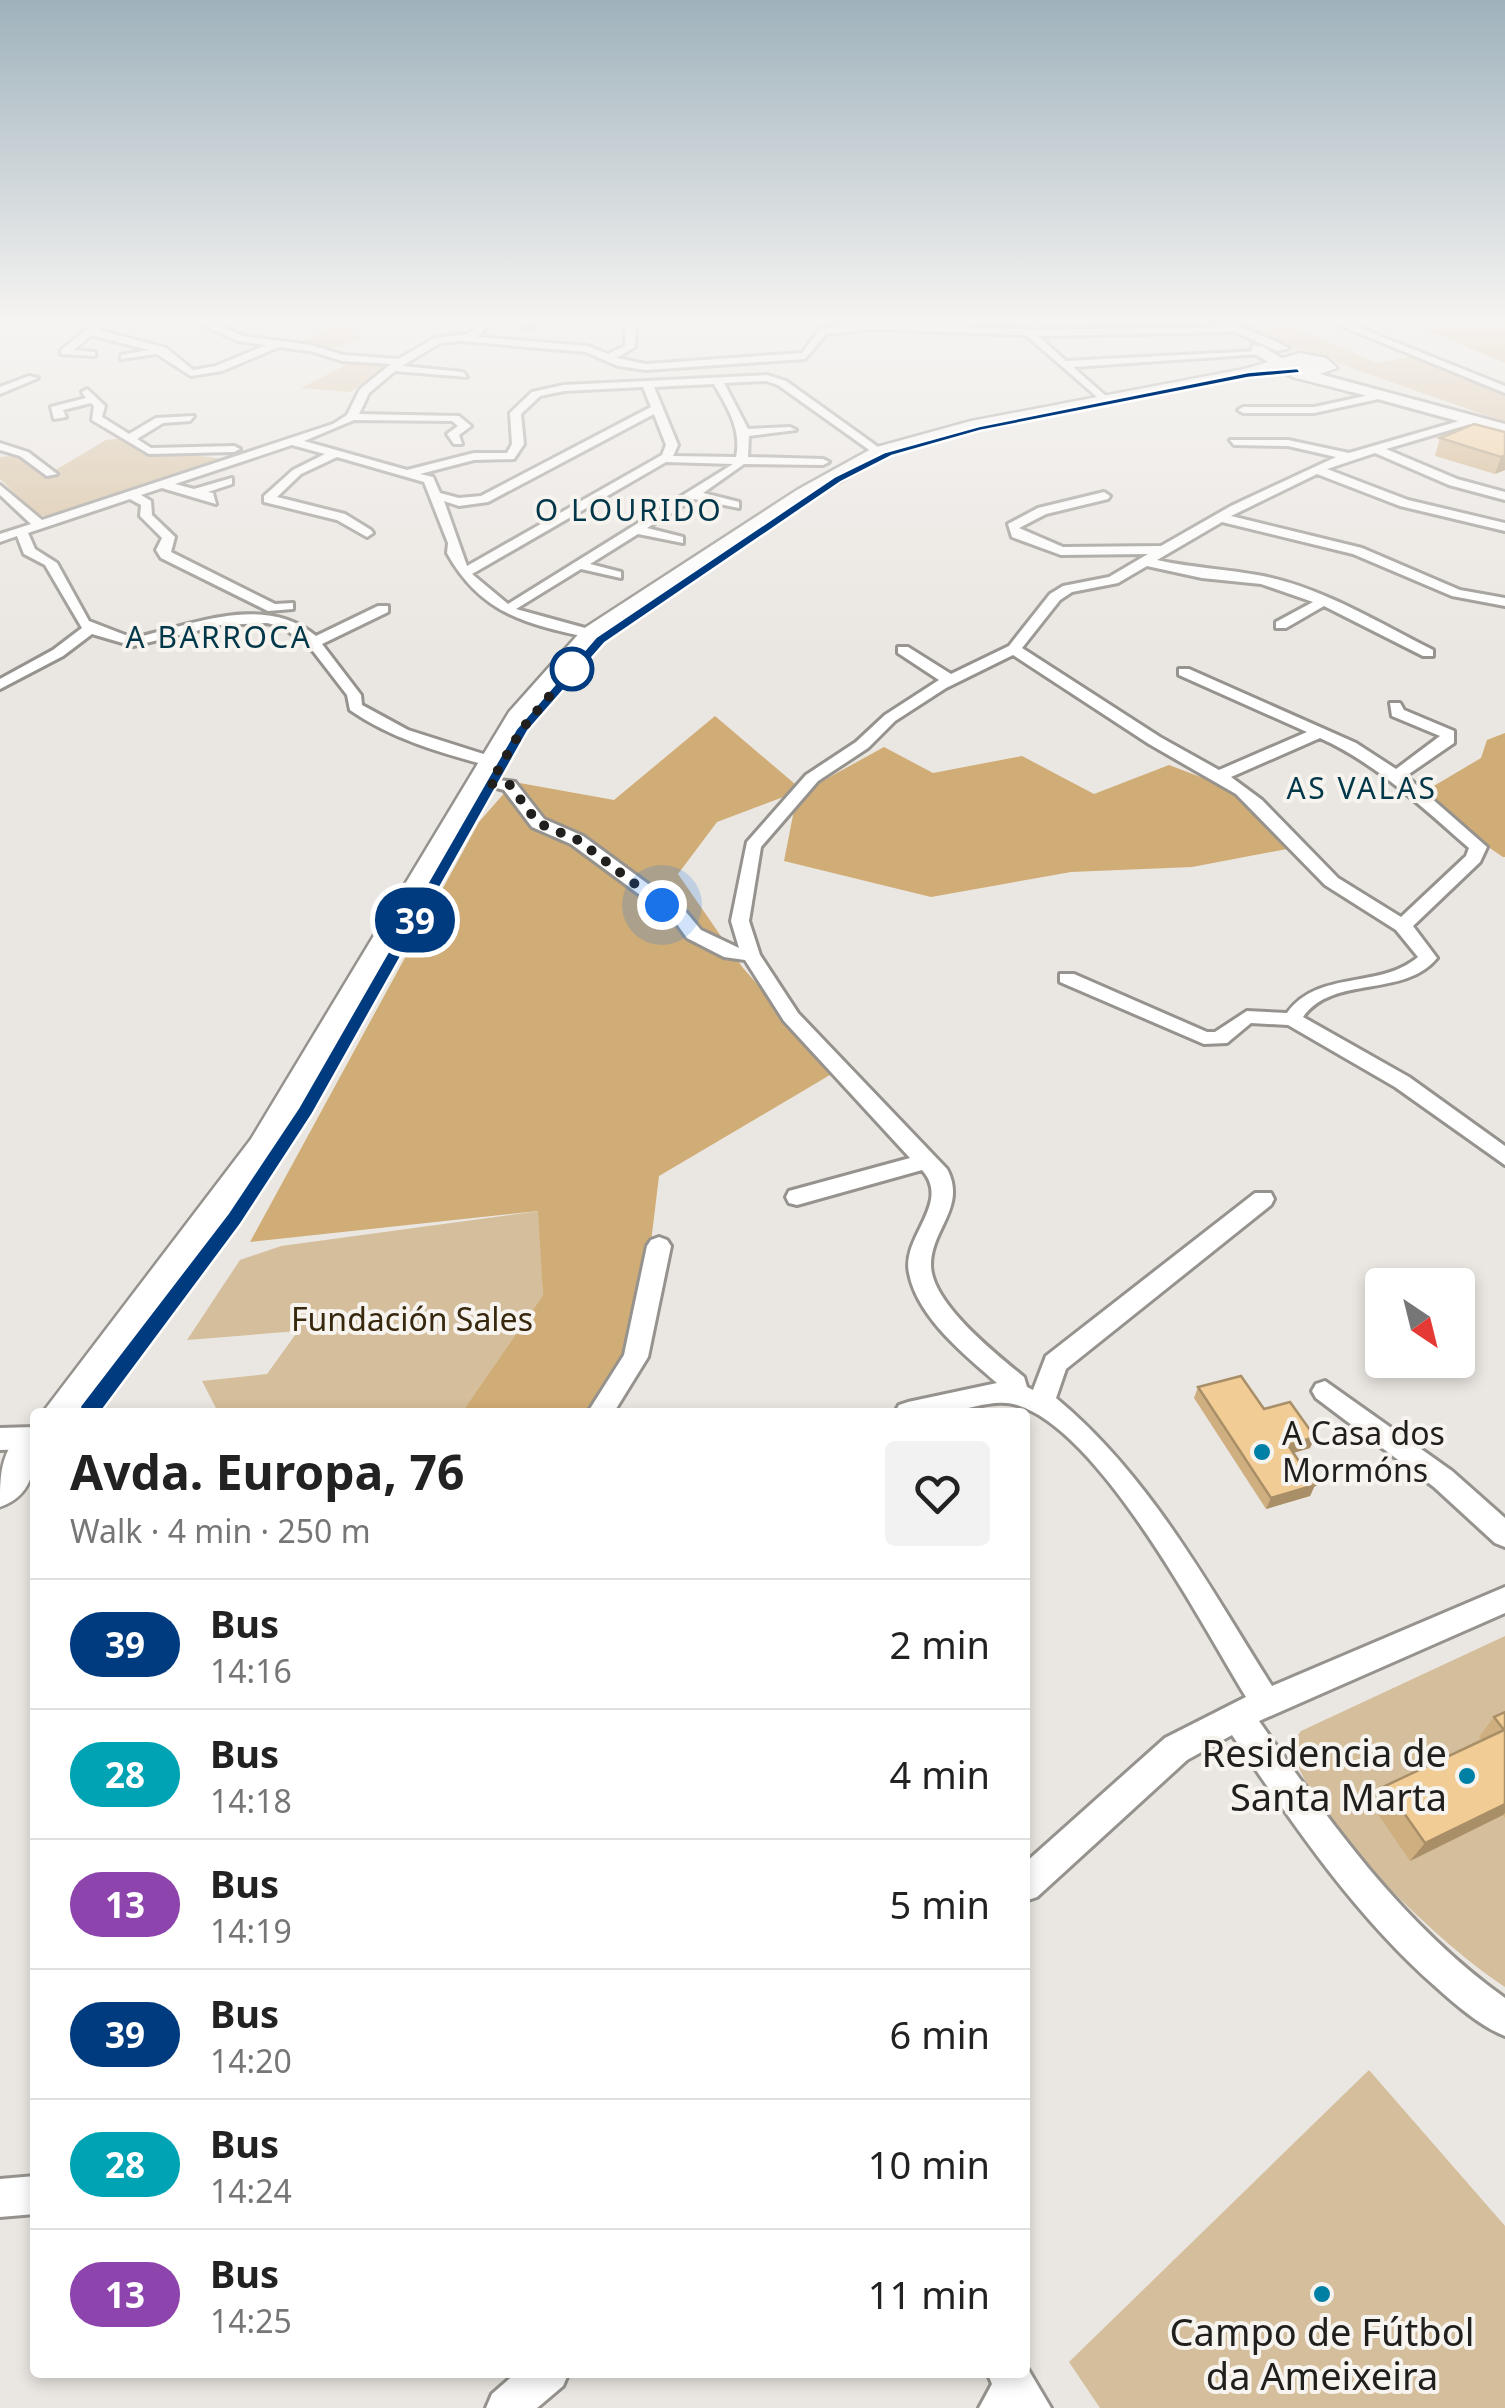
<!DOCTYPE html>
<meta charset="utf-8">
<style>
:root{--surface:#fff;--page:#f2f2f2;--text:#222;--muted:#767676;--line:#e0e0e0}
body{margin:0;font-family:"Noto Sans",sans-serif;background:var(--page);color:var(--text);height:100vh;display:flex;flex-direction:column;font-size:38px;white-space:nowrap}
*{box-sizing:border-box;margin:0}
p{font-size:32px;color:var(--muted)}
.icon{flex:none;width:55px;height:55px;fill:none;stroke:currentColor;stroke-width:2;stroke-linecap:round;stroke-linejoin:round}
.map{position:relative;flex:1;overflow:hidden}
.sheet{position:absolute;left:30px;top:1408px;width:1000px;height:970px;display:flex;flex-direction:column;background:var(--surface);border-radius:10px;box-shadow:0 5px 15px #0003}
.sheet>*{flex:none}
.badge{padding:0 20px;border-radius:32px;font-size:35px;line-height:65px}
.needle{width:65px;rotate:145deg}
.fabs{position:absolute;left:1365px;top:1268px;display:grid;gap:20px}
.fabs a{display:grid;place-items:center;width:110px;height:110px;border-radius:10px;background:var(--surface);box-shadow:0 5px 15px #0003;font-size:50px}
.you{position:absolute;width:50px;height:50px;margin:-25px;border:8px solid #fff;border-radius:50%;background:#1a73e8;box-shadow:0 0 0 15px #1a73e833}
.map>.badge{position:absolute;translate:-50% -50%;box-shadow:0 0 0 5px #fff}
.round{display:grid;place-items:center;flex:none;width:105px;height:105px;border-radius:10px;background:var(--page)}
.summary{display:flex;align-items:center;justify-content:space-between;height:170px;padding:0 40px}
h1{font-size:48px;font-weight:700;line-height:75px}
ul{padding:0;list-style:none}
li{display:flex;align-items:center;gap:30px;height:130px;padding:0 40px;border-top:2px solid var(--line)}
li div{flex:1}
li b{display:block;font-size:38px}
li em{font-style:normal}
li .badge{min-width:110px;font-weight:700;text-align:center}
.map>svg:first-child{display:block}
</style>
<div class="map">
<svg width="1505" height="2408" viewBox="0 0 1505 2408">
<rect width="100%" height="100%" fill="#eae6e1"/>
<g fill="#d5be9b">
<path d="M 345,318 L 391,321 L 352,331 L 361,339 L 328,350 L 293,344 L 326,331 L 312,325 Z"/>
<path d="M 1227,318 L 1273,318 L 1377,363 L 1415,356 L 1505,391 L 1505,422 L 1280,343 Z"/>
<path d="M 352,362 L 386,366 L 350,392 L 301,388 Z"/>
<path d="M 122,438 C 150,465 189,449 223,460 L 47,517 L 35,513 L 0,479 L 0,457 L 20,455 L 47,475 L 106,440 Z"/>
<path d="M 539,1211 L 543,1295 L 462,1412 L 218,1412 L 202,1381 L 267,1374 L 298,1331 L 187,1340 L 240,1260 L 281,1246 Z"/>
<path d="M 1505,1636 L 1505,1987 C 1445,1949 1300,1814 1292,1743 L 1301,1731 Z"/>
<path d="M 1369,2070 L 1505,2226 L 1505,2408 L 1100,2408 L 1069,2362 Z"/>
</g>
<g fill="#d0ac76">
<path d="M 715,716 L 802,790 L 717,822 L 678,874 L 743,968 L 835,1072 L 659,1176 L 638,1350 L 613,1412 L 462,1412 L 543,1295 L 538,1211 L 250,1242 L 479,822 L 514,782 L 614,800 Z"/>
<path d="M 1505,733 L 1505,857 L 1503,857 L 1466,832 L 1422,793 L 1481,758 L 1487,740 Z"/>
<path d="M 884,747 L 933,773 L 1022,756 L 1094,794 L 1169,765 L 1245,794 L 1297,847 L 1192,867 L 1071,872 L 931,897 L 784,861 L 797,795 Z"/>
</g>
<path fill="#d3af79" d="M 1398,318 L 1505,318 L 1505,363 Z"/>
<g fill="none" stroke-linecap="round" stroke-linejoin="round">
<defs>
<g id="street">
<path d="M 101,318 L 112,318 L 98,330 L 166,348 L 193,370 L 216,366 L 266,345 L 238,341 L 188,318 L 201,318 L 243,336 L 311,345 L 343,355 L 398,359 L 435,338 L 468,334 L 487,318 L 498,318 L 477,337 L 588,346 L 608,354 L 625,346 L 626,318 L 636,318 L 635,347 L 616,358 L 646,364 L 802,353 L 820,329 L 870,323 L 1039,330 L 1228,327 L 1231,332 L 1038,336 L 1066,361 L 1257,351 L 1262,354 L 1073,367 L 1108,398 L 1104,403 L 1026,335 L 870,329 L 826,334 L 805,359 L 646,370 L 618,366 L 586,352 L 461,341 L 440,343 L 402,366 L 463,372 L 467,377 L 395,371 L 369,393 L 359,414 L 459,416 L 471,426 L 459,435 L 462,444 L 454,444 L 447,434 L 458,426 L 452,421 L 354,420 L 304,441 L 407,470 L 474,453 L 507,453 L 512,444 L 510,413 L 532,392 L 564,385 L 767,375 L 786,381 L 885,452 L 875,454 L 778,385 L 766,381 L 724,383 L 748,429 L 790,427 L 796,430 L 749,436 L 748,457 L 823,459 L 829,462 L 823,465 L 744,464 L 703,493 L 739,502 L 739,508 L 694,499 L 647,528 L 683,537 L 683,543 L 638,534 L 590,564 L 621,572 L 621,578 L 581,569 L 516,609 L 596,631 L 598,634 L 591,638 C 526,624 481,614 447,553 L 448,543 L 424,482 L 337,457 L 301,474 L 277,497 L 345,514 L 371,530 L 373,533 L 367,537 L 337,520 L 264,502 L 264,496 L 293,470 L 325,454 L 292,445 L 175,484 L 194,489 L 232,478 L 232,484 L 208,492 L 213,493 L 216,504 L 162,488 L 141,495 L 151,501 L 152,515 L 175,537 L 171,552 L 275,604 L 293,603 L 293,609 L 268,611 L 161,558 L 156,550 L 162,538 L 140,516 L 141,505 L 130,499 L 28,533 L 35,549 L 57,563 L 89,621 L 133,638 C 190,626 264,592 316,636 L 378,606 L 388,606 L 388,612 L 322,644 L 361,695 L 362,705 L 408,730 L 496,758 L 498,761 L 490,766 C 441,753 392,739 350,710 L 347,695 L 313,651 L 283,627 L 267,623 L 221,625 L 133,646 L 92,634 L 63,656 L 0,689 L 0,679 L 53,650 L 82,628 L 45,565 L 24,554 L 17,536 L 0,542 L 0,534 L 31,524 L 0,495 L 0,485 L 42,520 L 333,424 L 347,415 L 360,389 L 391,364 L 342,361 L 310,351 L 279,347 L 222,371 L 191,376 L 157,354 L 121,359 L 121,355 L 149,350 L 91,335 L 74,350 L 95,352 L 95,356 L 61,354 L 61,350 ZM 714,384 C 727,407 742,429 736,457 L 673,456 L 678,445 L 654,387 ZM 643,387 L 651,407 L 481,496 L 459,498 L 440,493 L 433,477 L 420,474 L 474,460 L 514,459 L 524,444 L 521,414 L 540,396 L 564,391 ZM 654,414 L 666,445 L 662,455 L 467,566 L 444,501 L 459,506 L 488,502 ZM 666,462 L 733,464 L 508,604 L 472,574 Z"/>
<path d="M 511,318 L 522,318 L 534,326 L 526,328 Z"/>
<path d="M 1322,318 L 1335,318 L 1505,386 L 1505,393 Z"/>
<path d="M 29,376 L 38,378 L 0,394 L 0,387 Z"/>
<path d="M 87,389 L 105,406 L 102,417 L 129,434 L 156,418 L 194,416 L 190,421 L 163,423 L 137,439 L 151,448 L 234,446 L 240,449 L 234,452 L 149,454 L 92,420 L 94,406 L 91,403 L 63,410 L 66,417 L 54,419 L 51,407 L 86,398 L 82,392 Z"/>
<path d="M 1379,393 L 1383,398 L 1314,413 L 1243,413 L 1238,410 L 1243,407 L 1314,407 Z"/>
<path d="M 1473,417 L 1477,422 L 1386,449 L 1457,479 L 1505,492 L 1505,500 L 1449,485 L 1375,453 L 1327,469 L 1408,500 L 1505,523 L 1505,531 L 1400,506 L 1317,474 L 1231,516 L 1362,548 L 1460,590 L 1505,598 L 1505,606 L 1452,596 L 1353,554 L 1222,522 L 1157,560 C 1192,568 1228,569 1263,576 C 1323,588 1379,623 1433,650 L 1433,656 L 1423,656 L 1324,606 L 1286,628 L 1276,628 L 1276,622 L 1313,602 L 1261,584 L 1202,578 L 1147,566 L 1118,583 L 1072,592 L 1060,600 L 1022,648 L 1160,737 L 1219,770 L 1307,732 L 1179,675 L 1179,669 L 1189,669 L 1356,743 L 1396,769 L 1440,736 L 1392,716 L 1390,703 L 1400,703 L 1404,710 L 1454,731 L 1454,743 L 1406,776 L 1487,847 L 1480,862 L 1413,926 L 1437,958 C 1403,999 1334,974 1303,1017 L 1409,1077 L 1505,1146 L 1505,1165 L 1395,1087 L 1288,1025 L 1251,1023 L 1227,1043 L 1204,1044 L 1060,982 L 1060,974 L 1074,974 L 1207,1032 L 1215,1032 L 1247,1011 L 1287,1013 C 1319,969 1379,990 1418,957 L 1396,930 L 1325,885 L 1236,794 L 1149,744 L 1013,655 L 946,688 L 895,721 L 868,748 L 818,781 L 761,847 L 749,921 L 760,955 L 798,1013 L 947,1169 C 967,1207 931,1229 931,1265 C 931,1303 996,1354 1024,1377 L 1027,1387 L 1033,1390 L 1046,1356 L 1255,1193 L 1271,1193 L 1274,1199 L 1271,1205 L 1066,1369 L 1056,1398 C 1150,1476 1208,1585 1272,1686 L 1505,1587 L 1505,1613 L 1259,1721 C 1331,1824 1402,1924 1505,1998 L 1505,2036 C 1480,2026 1456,2005 1436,1987 C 1354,1915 1293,1824 1232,1735 L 1187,1760 L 1037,1897 L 1025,1901 L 1025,1863 L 1165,1738 L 1246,1697 C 1200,1622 1101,1431 1017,1405 C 995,1398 971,1409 949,1412 C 932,1415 913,1412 895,1412 L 899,1405 L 908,1402 L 997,1383 C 965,1355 917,1317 909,1273 C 901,1237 952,1203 922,1170 L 797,1205 L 789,1203 L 786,1197 L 789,1191 L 910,1158 L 784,1021 L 745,960 L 724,957 L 687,938 L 674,920 L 571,844 L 532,827 L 504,790 L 483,784 L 491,779 L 515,782 L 544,819 L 583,836 L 686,912 L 701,930 L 739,948 L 731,921 L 747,842 L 806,775 L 856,742 L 885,715 L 939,680 L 898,653 L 898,647 L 908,647 L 951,674 L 1009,646 L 1050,594 L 1063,586 L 1109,577 L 1148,554 L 1061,555 L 1012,537 L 1008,524 L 1038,508 L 1104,492 L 1110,496 L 1108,499 L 1046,514 L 1019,528 L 1063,547 L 1161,546 L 1231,506 L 1336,457 L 1288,446 L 1234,445 L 1230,440 L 1288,440 L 1349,453 ZM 1320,738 C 1377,764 1422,807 1469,848 L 1466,856 L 1401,917 L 1338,878 L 1262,800 L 1231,777 Z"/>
<path d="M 0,443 L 28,452 L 57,474 L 47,476 L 20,456 L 0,450 Z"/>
<path d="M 659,1237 L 667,1240 L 671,1246 L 648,1357 L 614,1412 L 588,1412 L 624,1355 L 647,1246 L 651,1240 Z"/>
<path d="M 1325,1381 L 1452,1471 L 1505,1518 L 1505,1547 L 1495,1543 L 1434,1487 L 1316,1398 L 1312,1391 L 1316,1384 Z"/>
<path d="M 35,1427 L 35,1449 L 0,1450 L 0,1428 Z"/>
<path d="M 35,2176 L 35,2214 L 0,2217 L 0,2179 Z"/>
<path d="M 1025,2364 L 1051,2408 L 979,2408 L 992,2384 L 987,2372 L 1025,2372 Z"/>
<path d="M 517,2372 L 569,2372 L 563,2386 L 537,2408 L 486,2408 L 492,2394 Z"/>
</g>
<g id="secondary">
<path d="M 1206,318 L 1224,318 L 1289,348 L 1277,351 Z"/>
<path d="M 1252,346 L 1262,346 L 1297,368 L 1505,424 L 1505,434 L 1287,374 L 1252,352 Z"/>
</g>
<g id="primary">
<path d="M 1300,353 L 1326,358 L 1337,368 L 1320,374 L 1360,387 L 1352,392 L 1292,377 L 1291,372 L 1278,368 L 973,431 L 885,456 L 811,498 L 599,639 L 531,716 L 275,1155 L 86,1412 L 43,1412 L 251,1139 L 509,712 L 583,629 L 797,490 L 873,448 L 971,421 L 1244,369 Z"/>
<path d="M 35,1428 C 35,1462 37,1494 0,1507 C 0,1473 0,1441 35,1428 Z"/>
</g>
</defs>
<use href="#street" stroke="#96938e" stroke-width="6"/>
<use href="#secondary" stroke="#96938e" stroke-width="6"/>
<use href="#primary" stroke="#96938e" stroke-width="5"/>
<use href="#street" fill="#fff" fill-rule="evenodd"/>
<use href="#secondary" fill="#fff" fill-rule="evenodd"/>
<use href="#primary" fill="#fff" fill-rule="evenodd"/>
</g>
<g fill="#cfaf80">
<path d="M 1505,432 L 1505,470 L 1495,474 L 1435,456 L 1440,438 Z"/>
<path d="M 1198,1387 L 1264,1409 L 1315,1437 L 1310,1448 L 1293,1453 L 1315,1485 L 1310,1496 L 1266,1509 L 1194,1398 Z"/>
<path d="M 1505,1712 L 1505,1818 L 1503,1815 L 1410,1861 L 1371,1804 L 1385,1786 L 1482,1740 L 1479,1737 L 1494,1717 Z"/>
</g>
<g fill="#a98f68">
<path d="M 1505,455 L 1505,470 L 1495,474 L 1501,457 Z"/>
<path d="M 1315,1437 L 1310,1448 L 1283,1456 L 1288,1445 Z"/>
<path d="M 1315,1485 L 1310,1496 L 1266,1509 L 1271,1498 Z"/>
<path d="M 1505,1804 L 1505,1813 L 1503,1815 L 1410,1861 L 1425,1843 Z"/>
</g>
<g fill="#f1cc95" stroke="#a98f68" stroke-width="2.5">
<path d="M 1474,424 L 1505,432 L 1505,455 L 1501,457 L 1440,438 Z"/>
<path d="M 1241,1376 L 1264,1409 L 1290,1402 L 1315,1437 L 1288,1445 L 1315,1485 L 1271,1498 L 1198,1387 Z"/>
<path d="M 1505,1712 L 1505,1804 L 1425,1843 L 1385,1786 L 1504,1730 L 1494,1717 Z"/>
</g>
<linearGradient id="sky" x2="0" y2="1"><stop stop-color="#9fb2bc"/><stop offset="0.49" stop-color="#f6f4f2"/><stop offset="1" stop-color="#f6f4f2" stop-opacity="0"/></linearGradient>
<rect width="1505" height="655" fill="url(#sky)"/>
<path fill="#003b80" stroke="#fff" stroke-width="2.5" d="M 1298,368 L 1301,373 L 1248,378 L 980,431 L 892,456 L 841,482 L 605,643 L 528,731 L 312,1115 L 241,1224 L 96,1419 L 80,1419 L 80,1406 L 228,1213 L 298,1108 L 516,729 L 596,637 L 834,477 L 885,452 L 979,426 L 1248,372 Z"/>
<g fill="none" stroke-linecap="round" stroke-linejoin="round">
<path stroke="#201f1d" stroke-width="10" stroke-dasharray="0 18" d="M 572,669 L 522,729 L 490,784 L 509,784 L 538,823 L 578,840 L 662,905"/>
</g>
<circle fill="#fff" stroke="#003b80" stroke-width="5" cx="572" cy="669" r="20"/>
<g fill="#0180a5" stroke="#f7f3ee" stroke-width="4">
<circle cx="1262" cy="1452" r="10"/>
<circle cx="1467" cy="1776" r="10"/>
<circle cx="1322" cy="2294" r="10"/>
</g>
<g text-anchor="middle" stroke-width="8" stroke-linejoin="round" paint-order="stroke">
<g font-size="30" letter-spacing="2.5" fill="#013749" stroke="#f7f3ee">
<text x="629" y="521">O LOURIDO</text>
<text x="219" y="648">A BARROCA</text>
<text x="1362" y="799">AS VALAS</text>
</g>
<g font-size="32" fill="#37280e" stroke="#f7f3ee">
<text x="412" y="1331">Fundación Sales</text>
</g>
<g font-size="32" fill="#201f1d" stroke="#f7f3ee" text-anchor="start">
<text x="1282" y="1445">A Casa dos<tspan x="1282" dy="37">Mormóns</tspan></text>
</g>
<g font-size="38" fill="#201f1d" stroke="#f7f3ee" text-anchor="end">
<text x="1447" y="1767">Residencia de<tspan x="1447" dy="44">Santa Marta</tspan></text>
<text x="1322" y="2346" text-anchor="middle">Campo de Fútbol<tspan x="1322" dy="44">da Ameixeira</tspan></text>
</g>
</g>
</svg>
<div class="fabs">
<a><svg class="needle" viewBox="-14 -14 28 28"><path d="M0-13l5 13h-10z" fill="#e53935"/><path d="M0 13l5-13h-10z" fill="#767676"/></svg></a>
</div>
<div class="you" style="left:662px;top:905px"></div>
<b class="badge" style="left:415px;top:920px;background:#003b80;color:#fff">39</b>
<section class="sheet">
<div class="summary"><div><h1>Avda. Europa, 76</h1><p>Walk · 4 min · 250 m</p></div><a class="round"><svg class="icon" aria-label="heart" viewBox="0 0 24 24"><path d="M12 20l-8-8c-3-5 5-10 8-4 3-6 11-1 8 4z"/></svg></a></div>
<ul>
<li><span class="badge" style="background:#003b80;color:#fff">39</span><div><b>Bus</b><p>14:16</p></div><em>2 min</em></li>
<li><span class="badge" style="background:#00a3b4;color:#fff">28</span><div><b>Bus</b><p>14:18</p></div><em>4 min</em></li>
<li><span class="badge" style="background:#8e44ad;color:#fff">13</span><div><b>Bus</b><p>14:19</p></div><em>5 min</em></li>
<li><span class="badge" style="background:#003b80;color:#fff">39</span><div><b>Bus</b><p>14:20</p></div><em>6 min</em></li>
<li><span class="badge" style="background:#00a3b4;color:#fff">28</span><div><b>Bus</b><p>14:24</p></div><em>10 min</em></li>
<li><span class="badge" style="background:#8e44ad;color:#fff">13</span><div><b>Bus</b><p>14:25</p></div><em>11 min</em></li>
</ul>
</section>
</div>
